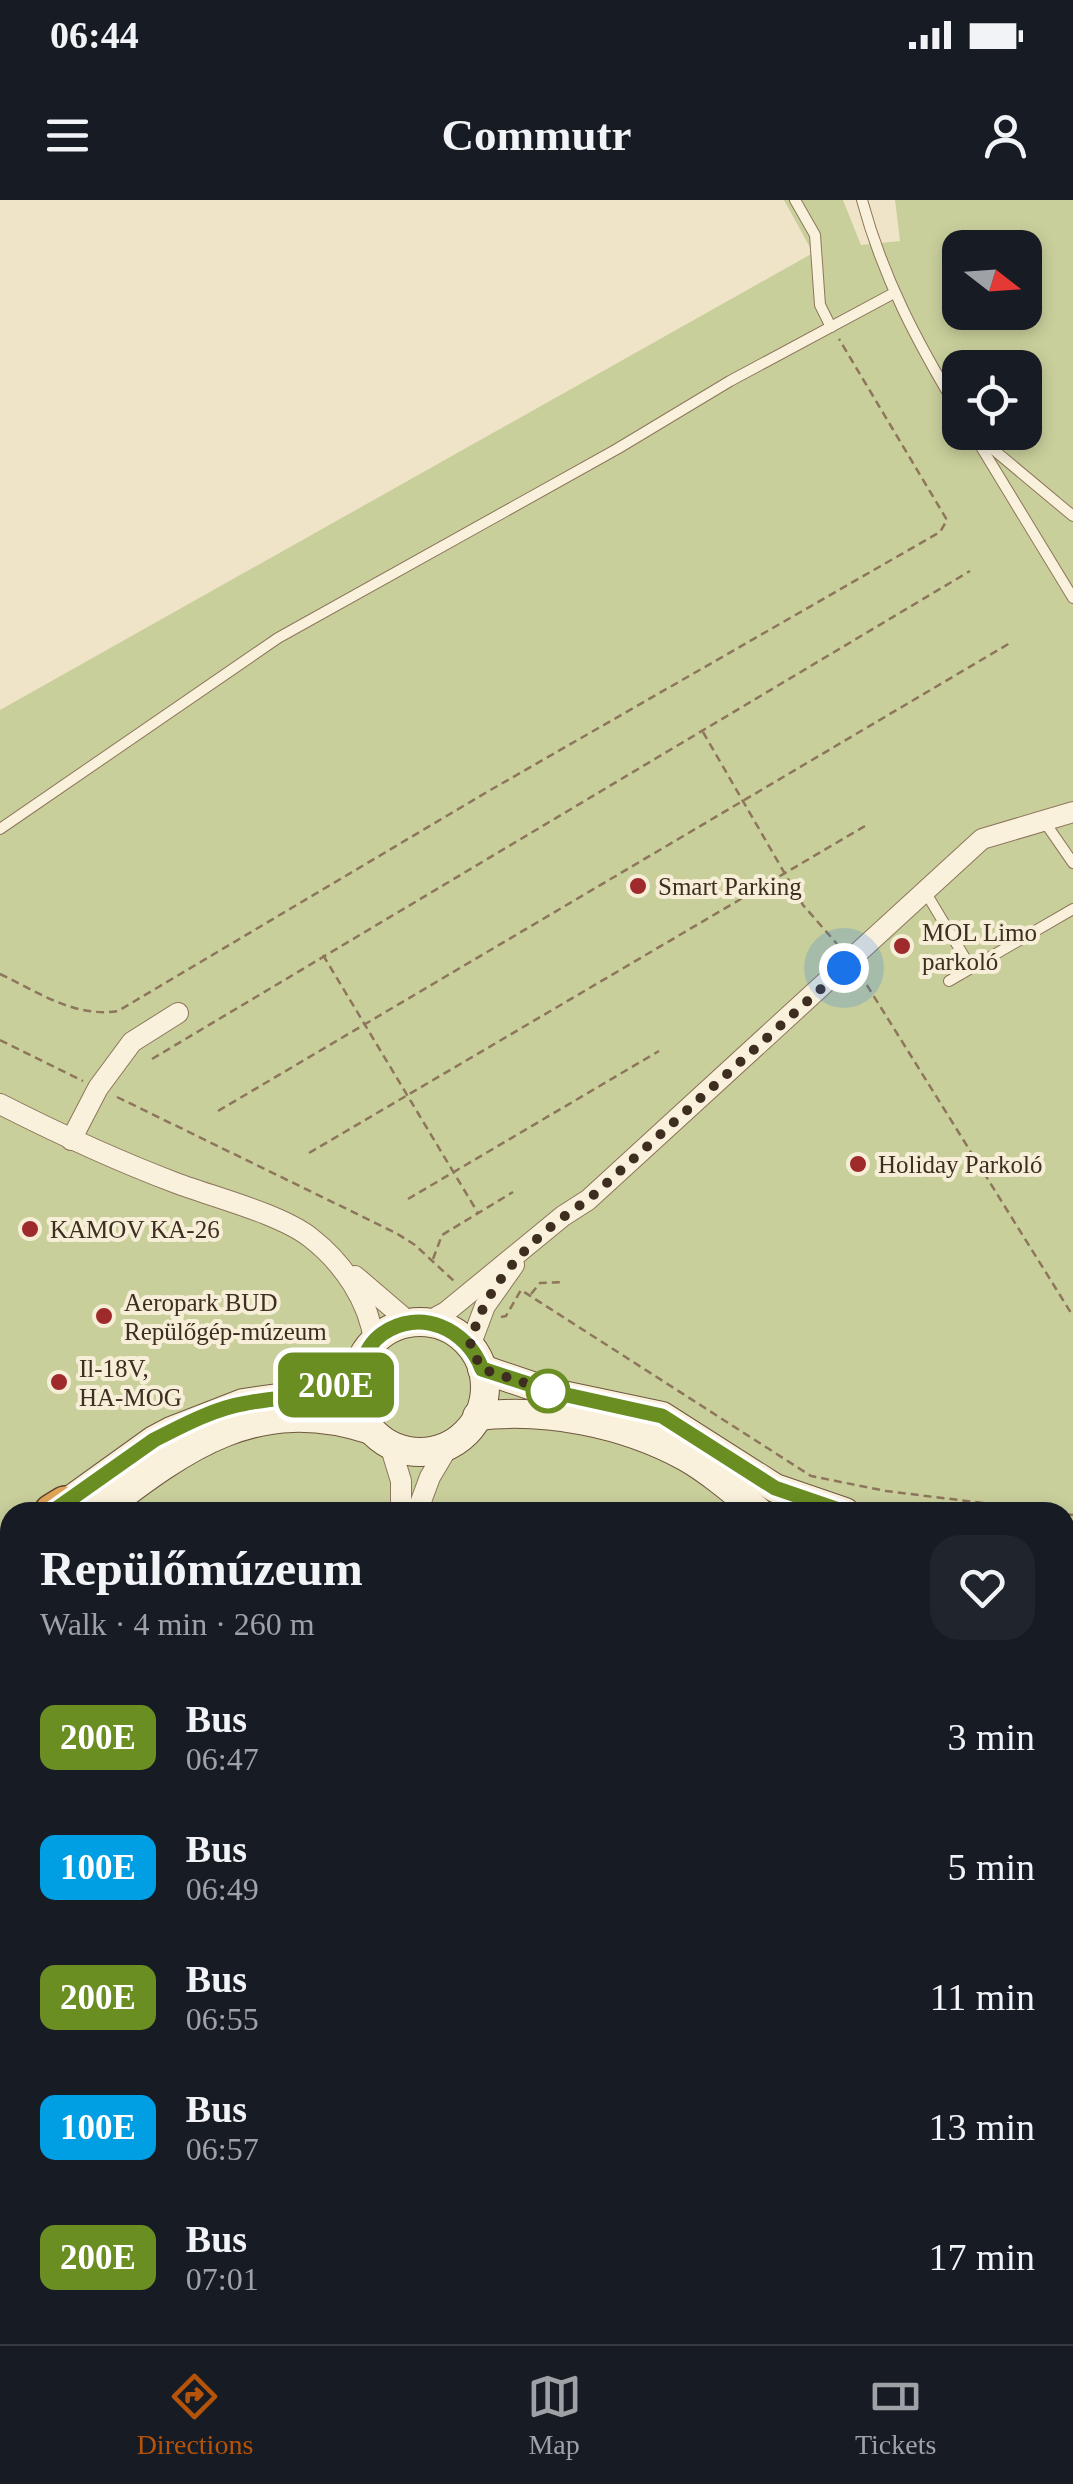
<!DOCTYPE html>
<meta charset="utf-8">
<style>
:root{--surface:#171b24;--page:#20242c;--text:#f1f3f6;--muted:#9ea1a6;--line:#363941;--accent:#b45309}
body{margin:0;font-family:Georgia,serif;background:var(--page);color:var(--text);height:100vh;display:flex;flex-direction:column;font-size:38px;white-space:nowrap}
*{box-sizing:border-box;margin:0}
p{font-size:32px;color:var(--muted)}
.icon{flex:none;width:55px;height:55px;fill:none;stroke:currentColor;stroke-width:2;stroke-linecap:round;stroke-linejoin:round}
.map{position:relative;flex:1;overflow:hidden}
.panel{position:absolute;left:0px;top:1302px;width:1075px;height:842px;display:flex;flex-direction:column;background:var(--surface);border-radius:30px 30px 0 0;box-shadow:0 5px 15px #0003}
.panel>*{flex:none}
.badge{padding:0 20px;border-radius:15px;font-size:35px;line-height:65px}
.needle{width:65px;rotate:107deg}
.controls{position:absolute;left:942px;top:30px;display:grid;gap:20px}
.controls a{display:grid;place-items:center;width:100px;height:100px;border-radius:20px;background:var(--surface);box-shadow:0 5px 15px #0003;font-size:50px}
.you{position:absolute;width:50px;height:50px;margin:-25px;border:8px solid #fff;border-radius:50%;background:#1a73e8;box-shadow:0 0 0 15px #1a73e833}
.map>.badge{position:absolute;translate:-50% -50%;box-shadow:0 0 0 5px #fff}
.round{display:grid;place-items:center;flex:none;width:105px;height:105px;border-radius:30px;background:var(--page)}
.head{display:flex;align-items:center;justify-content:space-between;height:170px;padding:0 40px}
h1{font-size:48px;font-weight:700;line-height:75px}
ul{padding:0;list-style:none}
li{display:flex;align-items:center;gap:30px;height:130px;padding:0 40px}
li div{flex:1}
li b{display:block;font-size:38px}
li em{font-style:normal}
li .badge{min-width:110px;font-weight:700;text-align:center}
.status{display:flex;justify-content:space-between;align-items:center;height:70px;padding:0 50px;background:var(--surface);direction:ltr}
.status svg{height:28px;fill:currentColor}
header{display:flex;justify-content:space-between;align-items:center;height:130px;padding:0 40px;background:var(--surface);font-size:45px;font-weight:700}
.tab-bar{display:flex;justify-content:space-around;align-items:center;height:140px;border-top:2px solid var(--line);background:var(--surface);font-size:28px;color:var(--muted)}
.tab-bar a{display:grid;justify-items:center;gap:5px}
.tab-bar .on{color:var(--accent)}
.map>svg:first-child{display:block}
</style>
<div class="status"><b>06:44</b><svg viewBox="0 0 49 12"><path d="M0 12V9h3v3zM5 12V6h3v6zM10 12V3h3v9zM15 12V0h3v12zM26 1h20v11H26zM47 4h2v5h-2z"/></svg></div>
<header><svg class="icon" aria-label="menu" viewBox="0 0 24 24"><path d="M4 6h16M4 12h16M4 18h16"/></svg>Commutr<svg class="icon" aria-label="person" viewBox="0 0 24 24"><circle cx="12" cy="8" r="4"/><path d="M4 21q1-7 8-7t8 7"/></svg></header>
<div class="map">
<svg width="1073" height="2144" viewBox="0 0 1073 2144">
<rect width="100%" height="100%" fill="#f0e4c8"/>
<path fill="#c9cf9b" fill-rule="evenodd" d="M 784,0 L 843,0 L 861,45 L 900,41 L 895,0 L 1073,0 L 1073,1728 L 1065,1732 L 1065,1312 L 10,1312 L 10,2135 L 566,2135 L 569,2144 L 0,2144 L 0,510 L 813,53 ZM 960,48 L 1025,48 L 1025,112 L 960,112 ZM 960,168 L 1025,168 L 1025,232 L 960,232 Z"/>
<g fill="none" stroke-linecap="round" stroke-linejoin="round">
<defs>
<g id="lane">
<path d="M 795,0 L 815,35 L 820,105 L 831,127"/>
<path d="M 862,0 C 883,78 918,144 960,213"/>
<path d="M 972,232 L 1073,398"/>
<path d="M 982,240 L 1073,316"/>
<path d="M 1044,621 L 1073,663"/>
<path d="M 0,629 L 278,438 L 617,249 L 730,181 L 894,93"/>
<path d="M 926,693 L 971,768"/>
<path d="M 949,781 L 1073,709"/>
<path d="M 1065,1358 L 1073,1368"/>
<path d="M 1065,1610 L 1073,1597"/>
<path d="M 1065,1698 L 1073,1711"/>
<path d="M 1065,1775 L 1073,1771"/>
<path d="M 1065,2047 L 1073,2042"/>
<path d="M 1065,2057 L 1073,2069"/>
<path d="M 589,2135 L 592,2144"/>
<path d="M 833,2135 L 838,2144"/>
</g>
<g id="street">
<path d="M 0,904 C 57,933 115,960 176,983 C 213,997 281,1014 311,1038 C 343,1063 369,1101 374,1141"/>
<path d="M 71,940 L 98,888 L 132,842 L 178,813"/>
<path d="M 355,1076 L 410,1123"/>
<path d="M 427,1122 L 446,1112 L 563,1016 L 588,1000 L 982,639 L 1073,612"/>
<path d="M 470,1146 L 485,1106 L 514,1065"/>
<path d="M 390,1245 L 401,1281 L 401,1312"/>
<path d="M 417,1312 L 430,1277 L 449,1245"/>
<path d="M 527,2135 L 532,2144"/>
</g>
<g id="secondary">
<circle cx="420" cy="1187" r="65"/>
<path d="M 482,1169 L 553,1193 L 662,1216 L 775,1288 L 845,1312"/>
<path d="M 477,1216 C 546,1208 624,1223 686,1257 C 712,1272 736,1293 759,1312"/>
<path d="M 65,1304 L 154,1240 L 171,1231 L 243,1203 L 314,1193 L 356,1174"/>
<path d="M 100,1312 C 186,1246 257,1193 371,1230"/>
<path d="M 1065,1345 L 1073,1345"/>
<path d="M 1065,1554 L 1073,1559"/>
</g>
<g id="highway">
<path d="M 52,1312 L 65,1304"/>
<path d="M 0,1356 L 10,1348"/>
<path d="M 0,1386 L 10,1378"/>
</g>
</defs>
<use href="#lane" stroke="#8d765c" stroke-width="12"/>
<use href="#street" stroke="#8d765c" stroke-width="22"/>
<use href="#secondary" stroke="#6f573f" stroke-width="30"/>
<use href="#highway" stroke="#5b4430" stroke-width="38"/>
<g stroke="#8d765c" stroke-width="2.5" stroke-dasharray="8 5" stroke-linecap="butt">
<path d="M 703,532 L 803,705 L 837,744"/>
<path d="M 323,755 L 478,1013"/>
<path d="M 0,774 C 38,792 75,818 118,811 L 487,592 L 940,332 L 947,320 L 839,139"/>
<path d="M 860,774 L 1073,1116"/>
<path d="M 0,840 L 83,881"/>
<path d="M 152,859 L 970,371"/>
<path d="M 117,897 L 396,1033 L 415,1045 L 455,1082"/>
<path d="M 218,911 L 1010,443"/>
<path d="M 309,953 L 865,626"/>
<path d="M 408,999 L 659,851"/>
<path d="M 433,1059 L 442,1035 L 513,992"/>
<path d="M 531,1094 L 540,1083 L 564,1082"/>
<path d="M 501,1117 L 506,1116 L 521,1090 L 811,1276 L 886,1291 L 1056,1312"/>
<path d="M 1065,1314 L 1073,1315"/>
</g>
<use href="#lane" stroke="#faf1dc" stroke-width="10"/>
<use href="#street" stroke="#faf1dc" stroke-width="20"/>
<use href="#secondary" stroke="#faf1dc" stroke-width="28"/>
<use href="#highway" stroke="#e0a458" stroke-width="35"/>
</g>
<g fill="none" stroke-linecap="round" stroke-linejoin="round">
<defs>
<path id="line" d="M 52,1312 L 154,1240 C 183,1225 215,1208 247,1203 C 272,1198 299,1198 323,1190 C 333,1186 351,1181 357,1172 C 365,1158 367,1145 382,1134 C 420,1107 467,1129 482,1169 L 553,1192 L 662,1216 L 775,1288 L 845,1312"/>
</defs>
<use href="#line" stroke="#fff" stroke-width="22"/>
<use href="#line" stroke="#6b8e23" stroke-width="15"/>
<path stroke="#3d2e20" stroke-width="10" stroke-dasharray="0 18" d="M 548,1191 L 553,1192 L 482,1169 L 470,1146 C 483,1084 536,1033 588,1000 L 844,768"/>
</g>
<g fill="#9e2a2b" stroke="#f7eed8" stroke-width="4">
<circle cx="638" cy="686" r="10"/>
<circle cx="902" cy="746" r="10"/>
<circle cx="858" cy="964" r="10"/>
<circle cx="30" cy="1029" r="10"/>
<circle cx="104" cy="1116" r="10"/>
<circle cx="59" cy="1182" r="10"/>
</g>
<circle fill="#fff" stroke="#6b8e23" stroke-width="5" cx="548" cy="1191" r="20"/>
<g text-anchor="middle" stroke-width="8" stroke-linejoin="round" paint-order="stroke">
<g font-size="25" fill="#3d2e20" stroke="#f7eed8" text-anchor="start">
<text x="658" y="695">Smart Parking</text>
<text x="922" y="741">MOL Limo<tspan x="922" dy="29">parkoló</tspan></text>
<text x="878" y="973">Holiday Parkoló</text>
<text x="50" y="1038">KAMOV KA-26</text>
<text x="124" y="1111">Aeropark BUD<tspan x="124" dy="29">Repülőgép-múzeum</tspan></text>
<text x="79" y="1177">Il-18V,<tspan x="79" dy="29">HA-MOG</tspan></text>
</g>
</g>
</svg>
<div class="controls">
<a><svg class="needle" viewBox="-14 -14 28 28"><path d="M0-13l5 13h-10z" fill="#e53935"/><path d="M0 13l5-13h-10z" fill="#9ea1a6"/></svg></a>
<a><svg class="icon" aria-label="locate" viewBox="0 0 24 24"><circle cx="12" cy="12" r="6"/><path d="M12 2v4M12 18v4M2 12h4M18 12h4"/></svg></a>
</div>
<div class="you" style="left:844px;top:768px"></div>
<b class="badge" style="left:336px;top:1185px;background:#6b8e23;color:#fff">200E</b>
<section class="panel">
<div class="head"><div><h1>Repülőmúzeum</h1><p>Walk · 4 min · 260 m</p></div><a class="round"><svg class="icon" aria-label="heart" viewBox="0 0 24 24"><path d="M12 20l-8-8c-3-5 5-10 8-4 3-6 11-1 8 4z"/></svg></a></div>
<ul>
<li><span class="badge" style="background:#6b8e23;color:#fff">200E</span><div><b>Bus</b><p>06:47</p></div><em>3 min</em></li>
<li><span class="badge" style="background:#009ee3;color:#fff">100E</span><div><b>Bus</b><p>06:49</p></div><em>5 min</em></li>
<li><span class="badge" style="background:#6b8e23;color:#fff">200E</span><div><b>Bus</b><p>06:55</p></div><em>11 min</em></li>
<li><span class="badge" style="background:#009ee3;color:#fff">100E</span><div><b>Bus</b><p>06:57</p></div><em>13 min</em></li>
<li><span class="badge" style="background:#6b8e23;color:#fff">200E</span><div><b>Bus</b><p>07:01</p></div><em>17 min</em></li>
</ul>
</section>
</div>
<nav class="tab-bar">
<a class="on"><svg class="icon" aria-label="directions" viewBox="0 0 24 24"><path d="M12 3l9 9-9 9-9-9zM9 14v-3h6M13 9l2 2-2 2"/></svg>Directions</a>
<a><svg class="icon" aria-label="map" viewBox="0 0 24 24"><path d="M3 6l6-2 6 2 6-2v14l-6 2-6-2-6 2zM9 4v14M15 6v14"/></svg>Map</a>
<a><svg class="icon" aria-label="tickets" viewBox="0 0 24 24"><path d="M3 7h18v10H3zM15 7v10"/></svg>Tickets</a>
</nav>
